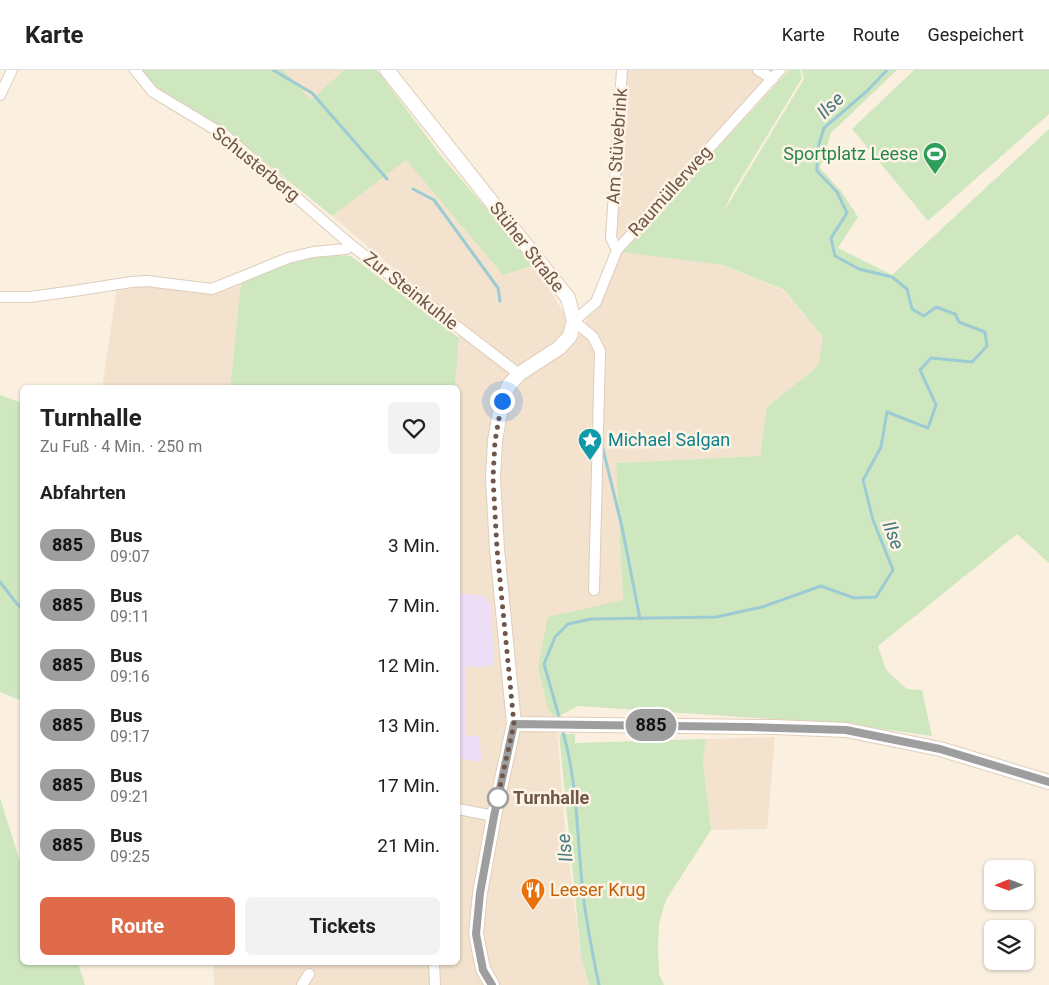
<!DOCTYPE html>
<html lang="de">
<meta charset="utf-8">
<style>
:root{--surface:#fff;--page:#f2f2f2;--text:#222;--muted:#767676;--line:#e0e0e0;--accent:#df6b4a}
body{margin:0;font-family:Roboto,sans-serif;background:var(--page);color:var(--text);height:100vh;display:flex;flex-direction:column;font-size:19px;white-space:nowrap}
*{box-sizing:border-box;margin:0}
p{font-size:16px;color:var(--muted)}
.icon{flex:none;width:28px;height:28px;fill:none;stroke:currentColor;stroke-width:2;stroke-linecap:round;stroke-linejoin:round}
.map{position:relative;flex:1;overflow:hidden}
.side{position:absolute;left:20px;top:315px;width:440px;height:580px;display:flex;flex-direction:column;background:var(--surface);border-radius:8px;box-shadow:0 1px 4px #0004}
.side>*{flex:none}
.badge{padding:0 10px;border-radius:16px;font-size:18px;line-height:32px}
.needle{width:32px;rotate:269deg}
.tools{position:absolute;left:984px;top:790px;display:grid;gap:10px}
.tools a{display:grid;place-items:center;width:50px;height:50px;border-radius:8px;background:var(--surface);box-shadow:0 1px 4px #0004;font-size:25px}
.you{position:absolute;width:25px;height:25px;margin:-12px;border:4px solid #fff;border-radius:50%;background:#1a73e8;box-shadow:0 0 0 8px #1a73e833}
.map>.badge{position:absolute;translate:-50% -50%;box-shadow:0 0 0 2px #fff}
h2{padding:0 20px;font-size:19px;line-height:45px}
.round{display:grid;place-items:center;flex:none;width:52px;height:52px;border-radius:8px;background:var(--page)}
.head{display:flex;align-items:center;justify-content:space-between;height:85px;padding:0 20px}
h1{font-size:24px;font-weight:700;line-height:38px}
.action{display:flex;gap:10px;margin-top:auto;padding:10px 20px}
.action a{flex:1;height:58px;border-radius:8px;background:var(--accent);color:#fff;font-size:20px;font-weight:700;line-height:58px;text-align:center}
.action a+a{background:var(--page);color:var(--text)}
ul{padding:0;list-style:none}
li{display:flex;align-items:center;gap:15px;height:60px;padding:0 20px}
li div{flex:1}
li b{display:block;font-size:19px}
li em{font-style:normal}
li .badge{min-width:55px;font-weight:700;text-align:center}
header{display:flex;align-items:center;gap:30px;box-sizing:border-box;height:70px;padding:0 25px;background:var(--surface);border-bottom:1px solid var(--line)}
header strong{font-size:24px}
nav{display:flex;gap:28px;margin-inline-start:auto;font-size:18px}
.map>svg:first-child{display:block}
</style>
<header>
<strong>Karte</strong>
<nav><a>Karte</a><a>Route</a><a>Gespeichert</a></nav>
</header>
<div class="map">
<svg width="1049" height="915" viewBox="0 0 1049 915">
<rect width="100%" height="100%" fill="#fbf0e0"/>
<g fill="#f2e2ce">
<path d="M 283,0 L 344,0 L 311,30 Z"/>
<path d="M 625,0 L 777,0 L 623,168 L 614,166 Z"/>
<path d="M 406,90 L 503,205 L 535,195 L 578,267 L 622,182 L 723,195 L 784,221 L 823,267 L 818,296 L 767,337 L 760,386 L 616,393 L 623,530 L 556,648 L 565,759 L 581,886 L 589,915 L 214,915 L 213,893 L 458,892 L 458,318 L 455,317 L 459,268 L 456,251 L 332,146 Z"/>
<path d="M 241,213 L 230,317 L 102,318 L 117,217 L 147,215 L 211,222 Z"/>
<path d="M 775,667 L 767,759 L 711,760 L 703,690 L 706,669 Z"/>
</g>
<path fill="#edddf6" d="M 458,523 L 485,526 L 491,537 L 494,596 L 465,597 L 465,665 L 479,667 L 482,692 L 458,688 Z"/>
<g fill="#cfe7bf">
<path d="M 140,0 L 283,0 L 311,30 L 344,0 L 377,0 L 442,87 L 535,195 L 503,205 L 406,90 L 332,146 L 228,62 L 161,21 L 145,8 Z"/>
<path d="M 789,0 L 800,0 L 802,8 L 731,125 L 724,141 L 804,9 L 802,0 L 897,0 L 831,63 L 820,98 L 841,121 L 858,147 L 838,178 L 892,205 L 1049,59 L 1049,493 L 1017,464 L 878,576 L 886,600 L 907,619 L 922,620 L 932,666 L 846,654 L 578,636 L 556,648 L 548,640 L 538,597 L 548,547 L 623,530 L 616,393 L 760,386 L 767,337 L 818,296 L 823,267 L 784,220 L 723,195 L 622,182 Z"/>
<path d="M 914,0 L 1049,0 L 1049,44 L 928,151 L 852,59 Z"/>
<path d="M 337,185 L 351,186 L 459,268 L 455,317 L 230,318 L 241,213 C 276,198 298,187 337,185 Z"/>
<path d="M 0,325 L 22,333 L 22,631 L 0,622 Z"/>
<path d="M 559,664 L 575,664 L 575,673 L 706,669 L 703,690 L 711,760 L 666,830 L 659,853 L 658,878 L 659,904 L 664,915 L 589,915 L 581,886 Z"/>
<path d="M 0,728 L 22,798 L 22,892 L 78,893 L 85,915 L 0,915 Z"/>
</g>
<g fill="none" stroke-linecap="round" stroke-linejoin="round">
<g stroke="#9dcbd3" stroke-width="3">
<path d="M 273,0 L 312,23 L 387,109"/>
<path d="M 413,119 L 434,130 L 498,218 L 500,231"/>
<path d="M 602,375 L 622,457 L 640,549"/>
<path d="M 0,512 L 17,534 L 22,538"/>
<path d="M 560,650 L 544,594 L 555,567 L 568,554 L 591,549 L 716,547 L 762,537 L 821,516 L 854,528 L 876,527 L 893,500 L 873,450 L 863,410 L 881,377 L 887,342 L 928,358 L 936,335 L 920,300 L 931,288 L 972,292 L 987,276 L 985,262 L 959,252 L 955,244 L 936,237 L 924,246 L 912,239 L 907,219 L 892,207 L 859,199 L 835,186 L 831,168 L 847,143 L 837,122 L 817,101 L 817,81 L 824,58 L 867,21 L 887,0"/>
<path d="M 562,659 C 577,707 577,763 582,814 C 585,848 592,881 599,915"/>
</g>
<defs>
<g id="street">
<path d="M 135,0 L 153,22 L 226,66 L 351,175 L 519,304"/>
<path d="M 758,0 L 773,9"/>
<path d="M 0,25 L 12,0"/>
<path d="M 617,180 L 611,168 L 622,0"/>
<path d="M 0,227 L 30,227 L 74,221 L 131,212 L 147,211 L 212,219 L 288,188 L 313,182 L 346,179 L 351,175"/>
<path d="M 594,520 L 600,281 L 593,267 L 574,251 L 596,232 L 617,180 L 780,0"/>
<path d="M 458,739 L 494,746"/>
<path d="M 434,892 L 435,915"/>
<path d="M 302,915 L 309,904"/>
</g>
<g id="secondary">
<path d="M 387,0 L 568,228 L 574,251 L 570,266 L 559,278 L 519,304 L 509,315 L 502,331 L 495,371 L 493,408 L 497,479 L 514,654 L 494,746 L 480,823 L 476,864 L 483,899 L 492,915"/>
<path d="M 514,654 L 774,657 L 846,660 L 940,679 L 1049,712"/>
</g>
</defs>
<use href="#street" stroke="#deccbc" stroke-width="12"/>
<use href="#secondary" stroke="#e2cdbb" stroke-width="16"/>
<use href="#street" stroke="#fff" stroke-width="10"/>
<use href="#secondary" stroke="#fff" stroke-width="14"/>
</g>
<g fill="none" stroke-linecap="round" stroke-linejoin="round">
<defs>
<path id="line" d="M 492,915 L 483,900 L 476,864 L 480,823 L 494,746 L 514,654 L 748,657 L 846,660 L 940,679 L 1049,712"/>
</defs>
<use href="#line" stroke="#fff" stroke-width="11"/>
<use href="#line" stroke="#9e9e9e" stroke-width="8"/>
<path stroke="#6f5649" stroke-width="5" stroke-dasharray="0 9" d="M 498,728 L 497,730 L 514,654 L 497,479 L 493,408 L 495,371 L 502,331"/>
</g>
<defs>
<symbol id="stadium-pin" viewBox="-11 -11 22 30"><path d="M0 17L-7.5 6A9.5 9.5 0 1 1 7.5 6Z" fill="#2e9e5b" stroke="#fef4e5"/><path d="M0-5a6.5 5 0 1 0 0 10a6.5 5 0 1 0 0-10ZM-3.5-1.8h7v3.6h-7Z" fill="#fff"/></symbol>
<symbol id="sight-pin" viewBox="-11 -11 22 30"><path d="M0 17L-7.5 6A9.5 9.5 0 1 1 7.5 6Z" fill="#0f9aa8" stroke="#fef4e5"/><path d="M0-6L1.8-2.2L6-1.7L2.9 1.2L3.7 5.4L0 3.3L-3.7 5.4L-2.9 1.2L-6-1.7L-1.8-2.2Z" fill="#fff"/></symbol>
<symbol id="restaurant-pin" viewBox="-11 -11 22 30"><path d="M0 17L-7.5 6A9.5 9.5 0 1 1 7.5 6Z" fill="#e8710a" stroke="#fef4e5"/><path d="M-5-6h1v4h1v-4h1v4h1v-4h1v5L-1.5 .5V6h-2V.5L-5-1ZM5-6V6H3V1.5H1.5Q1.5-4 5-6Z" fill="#fff"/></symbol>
</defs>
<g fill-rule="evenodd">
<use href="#stadium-pin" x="921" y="70" width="28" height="38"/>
<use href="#sight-pin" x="576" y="356" width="28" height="38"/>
<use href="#restaurant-pin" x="519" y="806" width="28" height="38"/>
</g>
<circle fill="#fff" stroke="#9e9e9e" stroke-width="2.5" cx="498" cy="728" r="10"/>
<g text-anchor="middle" stroke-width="5" stroke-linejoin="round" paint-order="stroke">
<g font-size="18" fill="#6f5649" stroke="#fef4e5">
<text transform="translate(617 76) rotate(-86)" y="6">Am Stüvebrink</text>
<text transform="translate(256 94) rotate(39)" y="6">Schusterberg</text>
<text transform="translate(670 121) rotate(-48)" y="6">Raumüllerweg</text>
<text transform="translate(527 177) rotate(52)" y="6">Stüher Straße</text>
<text transform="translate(411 221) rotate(38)" y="6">Zur Steinkuhle</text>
</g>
<g font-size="18" fill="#27864d" stroke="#fef4e5" text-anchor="end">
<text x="918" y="90">Sportplatz Leese</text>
</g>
<g font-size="18" fill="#0d838f" stroke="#fef4e5" text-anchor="start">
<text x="608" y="376">Michael Salgan</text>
</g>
<g font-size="18" font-weight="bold" fill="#6f5649" stroke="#fef4e5" text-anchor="start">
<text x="513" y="734">Turnhalle</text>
</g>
<g font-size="18" fill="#c56008" stroke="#fef4e5" text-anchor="start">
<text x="550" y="826">Leeser Krug</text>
</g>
<g font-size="19" font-style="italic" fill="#447882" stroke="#fef4e5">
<text transform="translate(830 35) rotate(-44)" y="7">Ilse</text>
<text transform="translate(894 465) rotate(69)" y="7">Ilse</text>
<text transform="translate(564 778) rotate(-96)" y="7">Ilse</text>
</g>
</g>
</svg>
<div class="tools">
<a><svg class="needle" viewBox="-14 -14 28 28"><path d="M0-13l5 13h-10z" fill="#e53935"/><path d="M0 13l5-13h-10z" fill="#767676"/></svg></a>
<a><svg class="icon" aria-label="layers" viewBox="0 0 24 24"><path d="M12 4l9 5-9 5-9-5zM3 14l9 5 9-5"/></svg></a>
</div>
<div class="you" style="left:502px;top:331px"></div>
<b class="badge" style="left:651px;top:655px;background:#9e9e9e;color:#111">885</b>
<section class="side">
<div class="head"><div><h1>Turnhalle</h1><p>Zu Fuß · 4 Min. · 250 m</p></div><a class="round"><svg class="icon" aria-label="heart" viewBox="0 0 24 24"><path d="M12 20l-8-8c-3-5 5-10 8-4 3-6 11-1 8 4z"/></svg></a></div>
<h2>Abfahrten</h2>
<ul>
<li><span class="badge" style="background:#9e9e9e;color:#111">885</span><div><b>Bus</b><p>09:07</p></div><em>3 Min.</em></li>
<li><span class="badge" style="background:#9e9e9e;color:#111">885</span><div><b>Bus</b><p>09:11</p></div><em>7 Min.</em></li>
<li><span class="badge" style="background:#9e9e9e;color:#111">885</span><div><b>Bus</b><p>09:16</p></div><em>12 Min.</em></li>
<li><span class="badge" style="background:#9e9e9e;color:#111">885</span><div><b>Bus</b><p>09:17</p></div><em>13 Min.</em></li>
<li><span class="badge" style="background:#9e9e9e;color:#111">885</span><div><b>Bus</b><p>09:21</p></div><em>17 Min.</em></li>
<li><span class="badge" style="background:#9e9e9e;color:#111">885</span><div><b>Bus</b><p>09:25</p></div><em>21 Min.</em></li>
</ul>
<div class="action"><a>Route</a><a>Tickets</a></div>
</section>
</div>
